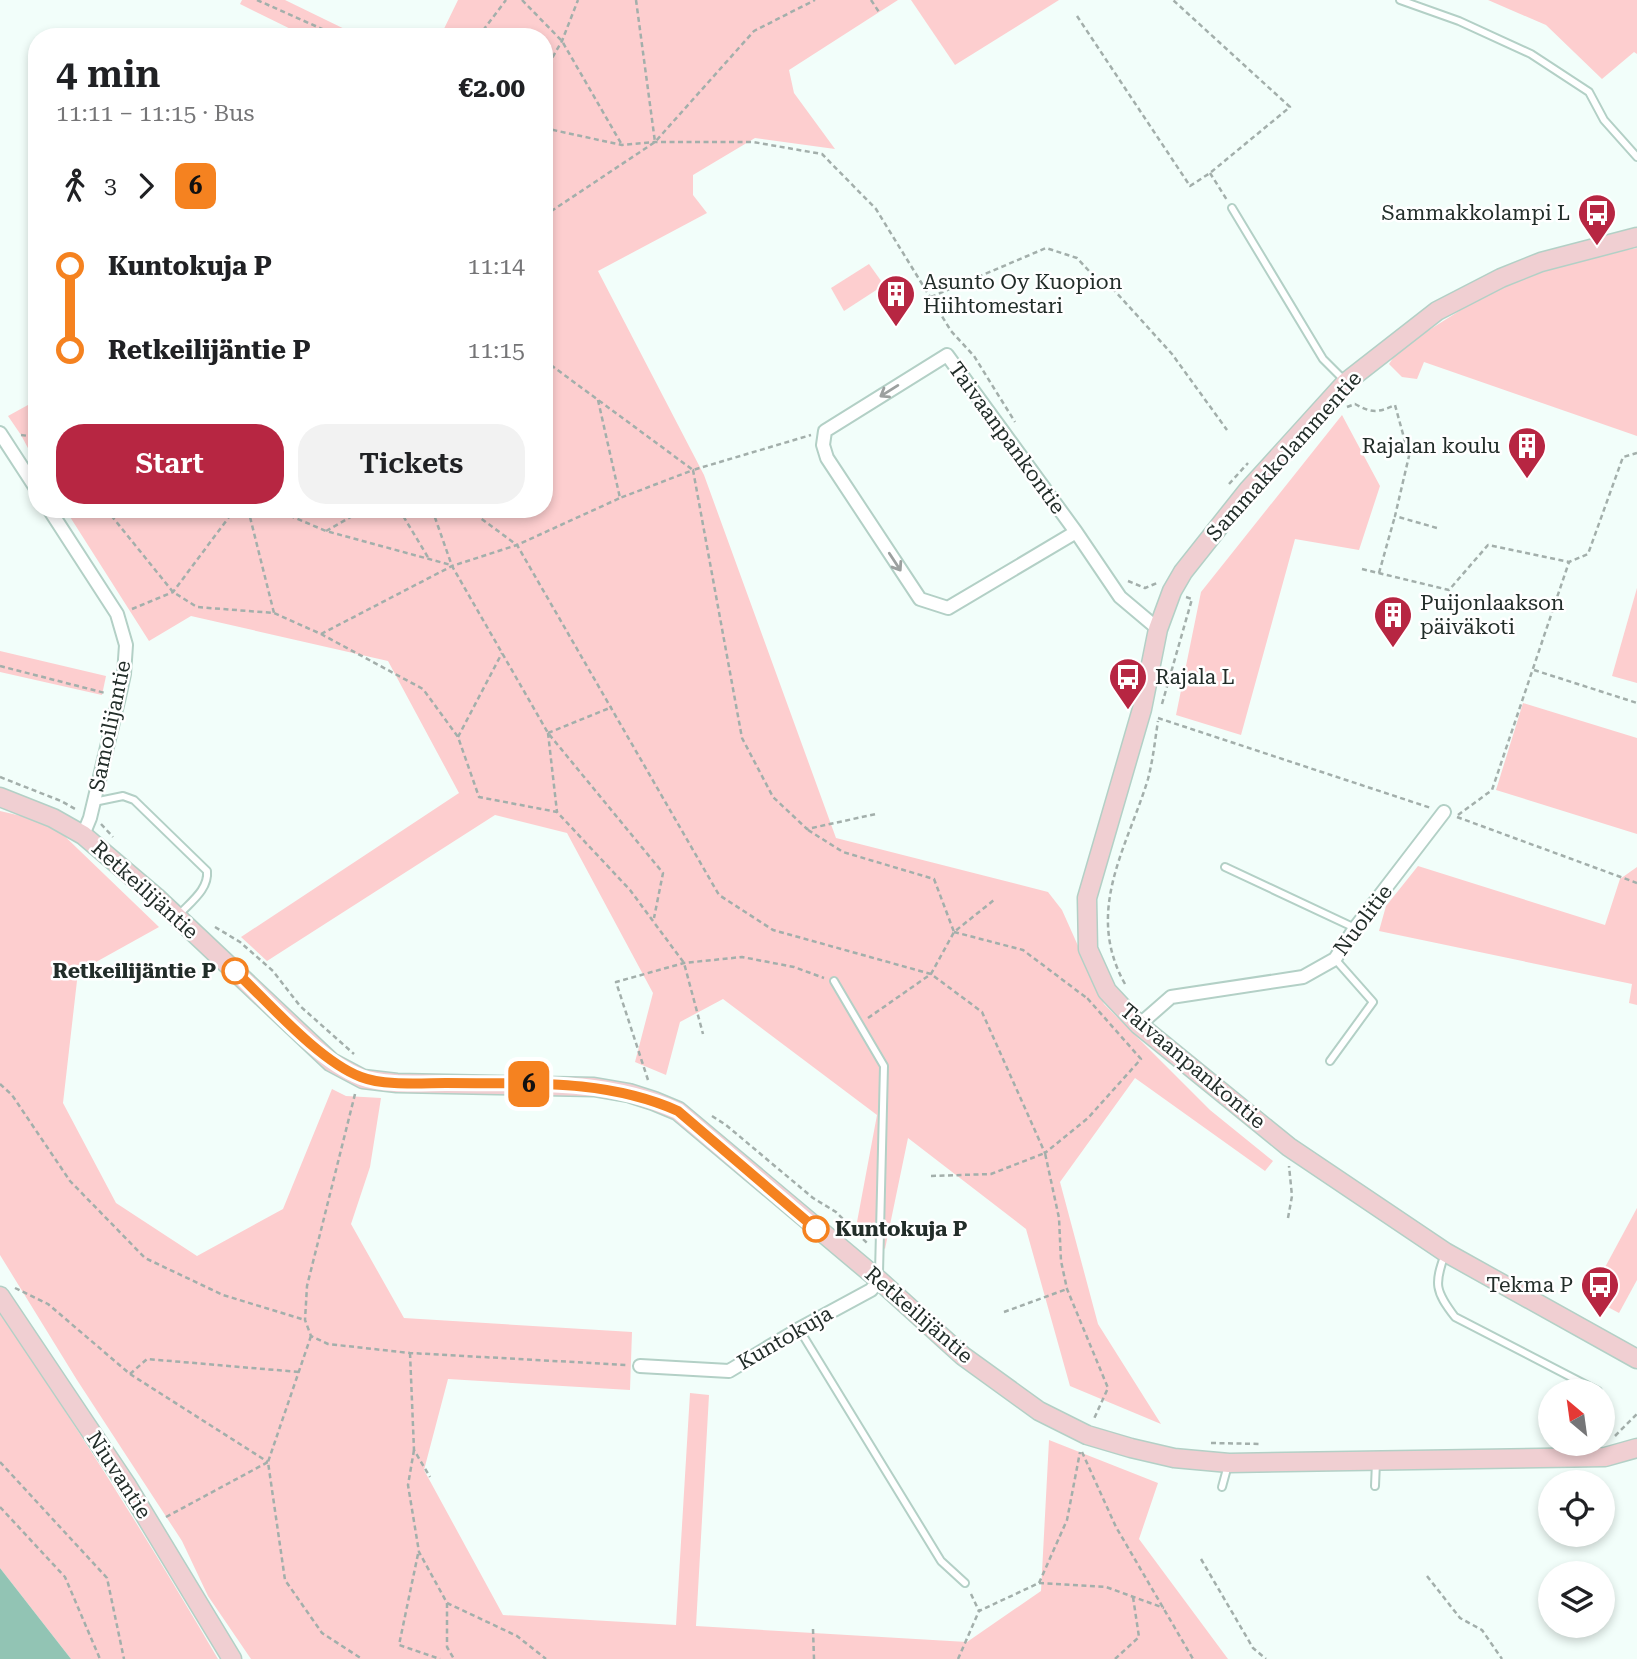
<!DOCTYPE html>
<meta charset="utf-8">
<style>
:root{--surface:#fff;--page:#f2f2f2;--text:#202124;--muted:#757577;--accent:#b72642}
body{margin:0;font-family:"Roboto Serif",serif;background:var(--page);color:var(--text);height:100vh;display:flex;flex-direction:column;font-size:26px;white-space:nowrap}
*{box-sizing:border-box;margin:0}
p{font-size:23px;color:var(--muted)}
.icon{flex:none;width:38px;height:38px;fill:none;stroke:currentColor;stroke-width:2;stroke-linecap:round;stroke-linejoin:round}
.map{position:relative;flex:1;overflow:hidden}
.drawer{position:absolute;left:28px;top:28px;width:525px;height:490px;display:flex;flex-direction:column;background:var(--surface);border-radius:28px;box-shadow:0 4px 10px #0003}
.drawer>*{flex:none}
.badge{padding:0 14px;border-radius:10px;font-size:24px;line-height:46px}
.needle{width:46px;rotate:331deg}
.buttons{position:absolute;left:1538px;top:1379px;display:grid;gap:14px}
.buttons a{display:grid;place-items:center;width:77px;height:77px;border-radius:50%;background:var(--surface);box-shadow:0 4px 10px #0003;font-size:35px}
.map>.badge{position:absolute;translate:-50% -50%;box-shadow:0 0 0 4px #fff}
.legs{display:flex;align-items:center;gap:10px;height:77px;padding:0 28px;font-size:23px}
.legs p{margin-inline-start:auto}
.overview{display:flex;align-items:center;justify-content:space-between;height:119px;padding:0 28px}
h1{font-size:38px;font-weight:600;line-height:52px}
.primary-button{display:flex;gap:14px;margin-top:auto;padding:14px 28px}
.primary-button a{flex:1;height:80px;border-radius:28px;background:var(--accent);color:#fff;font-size:28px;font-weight:600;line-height:80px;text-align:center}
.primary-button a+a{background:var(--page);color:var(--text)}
ul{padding:0 28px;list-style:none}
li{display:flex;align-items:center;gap:24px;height:84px;font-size:26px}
li i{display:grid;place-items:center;width:10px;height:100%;margin:0 9px;background:currentColor}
li i::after{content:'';width:18px;height:18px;margin:-9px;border:5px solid;border-radius:50%;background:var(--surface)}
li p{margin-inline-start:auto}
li:first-child i{background:linear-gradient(#0000 50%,currentColor 0)}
li:last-child i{background:linear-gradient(currentColor 50%,#0000 0)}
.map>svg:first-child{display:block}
</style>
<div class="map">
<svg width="1637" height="1659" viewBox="0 0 1637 1659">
<rect width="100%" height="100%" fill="#f2fefa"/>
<g fill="#fdcecf">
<path d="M 242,0 L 285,0 L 361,37 L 307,37 L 240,4 Z"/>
<path d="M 458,0 L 898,0 L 789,70 L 794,93 L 835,149 L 755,138 L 693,175 L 693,195 L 707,213 L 598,271 L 704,475 L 836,838 L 1048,892 L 1062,910 L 1104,1004 L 1210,1110 L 1273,1161 L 1265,1171 L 1135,1078 L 1060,1182 L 1098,1324 L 1161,1424 L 1070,1386 L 1026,1229 L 908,1138 L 885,1249 L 857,1222 L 877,1115 L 723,999 L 680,1022 L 666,1075 L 635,1062 L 653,993 L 567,833 L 495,815 L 267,961 L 241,937 L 459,793 L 388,661 L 191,616 L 149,641 L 65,509 L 544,509 L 544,37 L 440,37 Z"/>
<path d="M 911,0 L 1059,0 L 955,65 Z"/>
<path d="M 1488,0 L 1637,0 L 1637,54 L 1634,52 L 1602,79 L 1546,25 Z"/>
<path d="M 1637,248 L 1637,436 L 1424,362 L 1417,379 L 1402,377 L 1389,364 L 1399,349 L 1475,301 L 1518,279 L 1571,261 Z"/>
<path d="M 869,264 L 884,285 L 844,311 L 831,288 Z"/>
<path d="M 37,400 L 37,465 L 21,435 L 8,416 Z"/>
<path d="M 1342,415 L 1380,486 L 1359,550 L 1295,539 L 1241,735 L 1176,715 L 1201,592 Z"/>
<path d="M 1637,588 L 1637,683 L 1612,676 Z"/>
<path d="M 0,651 L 106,676 L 102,695 L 0,672 Z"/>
<path d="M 1523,703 L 1637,738 L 1637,834 L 1496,790 Z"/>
<path d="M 0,811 L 51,823 L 159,927 L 78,972 L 63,1103 L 116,1203 L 197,1256 L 283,1209 L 332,1089 L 346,1096 L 381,1098 L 370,1167 L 351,1224 L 404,1318 L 632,1332 L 630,1390 L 448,1379 L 424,1470 L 503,1615 L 676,1625 L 690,1393 L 709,1395 L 696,1626 L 967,1642 L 1041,1591 L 1049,1440 L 1158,1483 L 1139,1539 L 1228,1659 L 251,1659 L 208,1596 L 182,1541 L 77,1380 L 0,1255 Z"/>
<path d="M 1418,866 L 1605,925 L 1620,879 L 1637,867 L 1637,1005 L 1629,1003 L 1632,984 L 1379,931 L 1386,906 Z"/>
<path d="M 1637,1208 L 1637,1280 L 1619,1313 L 1589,1297 Z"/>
<path d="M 0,1314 C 77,1426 149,1541 218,1659 L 71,1659 L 0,1568 Z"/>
</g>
<path fill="#92c4b4" d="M 0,1568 L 71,1659 L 0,1659 Z"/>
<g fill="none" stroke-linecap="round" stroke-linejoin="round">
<defs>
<g id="lane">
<path d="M 1400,0 L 1459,21 L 1531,54 L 1589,92 L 1604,120 L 1637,157"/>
<path d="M 1232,208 L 1323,359 L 1345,381"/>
<path d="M 94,802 L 123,796 L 134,800 L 207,871 C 209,890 189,903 178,916"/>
<path d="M 1225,867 L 1355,928"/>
<path d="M 834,981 L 884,1066 L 879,1273"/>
<path d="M 1330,1061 L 1373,1002 L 1335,959"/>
<path d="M 1445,1254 C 1434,1284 1435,1291 1455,1317 L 1598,1391"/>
<path d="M 799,1329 L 941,1561 L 965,1583"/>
<path d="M 1375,1486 L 1376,1462"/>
<path d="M 1222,1487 L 1228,1465"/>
</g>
<g id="street">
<path d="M 0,433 L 37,490"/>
<path d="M 49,509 L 117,614 L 126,645 L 124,674 L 119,697 L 90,818 L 83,835"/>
<path d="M 1076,532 L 948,608 L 920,599 L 827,458 L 823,445 L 825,431 L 947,355 L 1076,532 L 1120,597 L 1158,629"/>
<path d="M 1139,1025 L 1171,997 L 1303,977 L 1335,959 L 1355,928 L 1444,812"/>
<path d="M 640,1366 L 729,1371 L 799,1329 L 871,1290 L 879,1280"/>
</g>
<g id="secondary">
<path d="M 1637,237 L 1541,262 L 1501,278 L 1437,311 L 1346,382 L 1248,490 L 1183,572 L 1172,591 L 1158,629 L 1142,709 L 1087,898 L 1088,949 L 1107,991 L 1139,1025 L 1289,1147 L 1445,1252 L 1637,1359"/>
<path d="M 0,797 L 53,818 L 83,835 L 156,897 L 331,1062 L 363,1079 L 397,1083 L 594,1087 L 629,1093 L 654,1101 L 678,1111 L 879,1280 L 963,1356 L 1039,1411 L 1087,1435 L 1131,1448 L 1174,1458 L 1229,1463 L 1605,1457 L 1637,1448"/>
<path d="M 0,1296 L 126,1484 L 232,1659"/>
</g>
</defs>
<use href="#lane" stroke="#b3d0c6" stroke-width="10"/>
<use href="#street" stroke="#b3d0c6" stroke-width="16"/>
<use href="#secondary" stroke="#b3d0c6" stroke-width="21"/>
<g stroke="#a3afab" stroke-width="2.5" stroke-dasharray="5 3.5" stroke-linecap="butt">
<path d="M 257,0 L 340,37"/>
<path d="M 522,0 L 562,41 L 622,145"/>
<path d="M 636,0 L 655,142"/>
<path d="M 871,0 L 879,12"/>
<path d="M 1077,16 L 1190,186 L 1210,173 L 1290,107 L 1173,0"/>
<path d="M 478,37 L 506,0"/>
<path d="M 544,72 L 562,41 L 578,0"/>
<path d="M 544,128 L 622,145 L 655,142 L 753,142 L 822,154 L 876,209 L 951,331 L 974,356 L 1015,422"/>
<path d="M 1210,173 L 1227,200"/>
<path d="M 544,216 L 655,142 L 754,31 L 815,0"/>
<path d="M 931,297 L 1046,248 L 1077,258 L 1090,272 L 1114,290 L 1172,354 L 1227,430"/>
<path d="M 544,360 L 693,470 L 811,435"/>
<path d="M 598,400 L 620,498 L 693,470 L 742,738 L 773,797 L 807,829 L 876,814"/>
<path d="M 1347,407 L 1355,404 C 1371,413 1378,413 1395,405 L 1409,456 L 1395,516 L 1437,528"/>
<path d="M 21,435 L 37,437"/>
<path d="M 1229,484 L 1248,463"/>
<path d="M 106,509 L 173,592 L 197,607 L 274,613 L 321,634 L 423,689 L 458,737 L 479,797 L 557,812 L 630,890 L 684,963 L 703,1034"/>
<path d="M 248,509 L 274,613"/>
<path d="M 274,509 L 326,531 L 451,565"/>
<path d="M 399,509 L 429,559"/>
<path d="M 432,509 L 452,566 L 548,733 L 663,873 L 654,918"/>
<path d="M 468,509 L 517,545 L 719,895 L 773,930 L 931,974 L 982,1012 L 1045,1153 L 1088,1118 L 1141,1059 L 1088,999 L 1092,998"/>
<path d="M 326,531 L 365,509"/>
<path d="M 1362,569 L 1449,590 L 1488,545 L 1569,562 L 1588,554 L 1623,457 L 1637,453"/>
<path d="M 1379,573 L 1395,516"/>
<path d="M 1128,581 L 1145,588 L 1157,583"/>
<path d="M 132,609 L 173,592 L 235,509"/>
<path d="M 321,634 L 452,566 L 517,545 L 620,498"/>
<path d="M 0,666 L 105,693"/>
<path d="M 1534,670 L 1637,703"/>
<path d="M 1162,704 L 1192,599 L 1186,597"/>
<path d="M 1158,718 L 1431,808"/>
<path d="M 548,733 L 557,812"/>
<path d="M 548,733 L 612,707"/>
<path d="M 458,737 L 502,653"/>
<path d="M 0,777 L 61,801 L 77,810"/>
<path d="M 1458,815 L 1492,790 L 1569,562"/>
<path d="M 1457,817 L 1637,883"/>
<path d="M 101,824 L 113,837"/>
<path d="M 808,830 L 843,852 L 934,879 L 954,932"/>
<path d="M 215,927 L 240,942 L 273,971 L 300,1006 L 354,1054"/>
<path d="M 954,932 L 1023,950 L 1088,999"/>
<path d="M 1125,984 C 1084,911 1127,848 1148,779 C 1153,760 1155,740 1158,721"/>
<path d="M 868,1018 L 931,974 L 954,932 L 994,900"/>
<path d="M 648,1080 L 616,982 L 684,963 L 742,957 L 794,967 L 824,978"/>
<path d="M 0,1084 L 12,1095 L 70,1181 L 145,1258 L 223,1295 L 305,1320"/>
<path d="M 355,1094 L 307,1286 L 305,1320 L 311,1336 L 328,1344 L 410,1353 L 627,1365"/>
<path d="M 712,1116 L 726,1125 L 813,1198 L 836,1212 L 869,1245"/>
<path d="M 931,1176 L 991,1174 L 1045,1153 L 1059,1218 L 1061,1261 L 1067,1289 L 1108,1388 L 1093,1421"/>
<path d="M 1288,1218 L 1292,1196 L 1289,1166"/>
<path d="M 15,1288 L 48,1304 L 130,1374 L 268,1462"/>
<path d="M 1004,1312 L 1067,1289"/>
<path d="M 311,1336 L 268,1462 L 285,1580 L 322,1633 L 362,1659"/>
<path d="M 410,1353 L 414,1450 L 430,1477"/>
<path d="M 130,1374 L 147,1359 L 299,1372"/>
<path d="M 1615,1436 L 1637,1414"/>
<path d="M 1211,1443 L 1260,1444"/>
<path d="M 414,1450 L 408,1485 L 419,1552 L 447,1603 L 517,1636 L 546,1659"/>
<path d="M 1082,1452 L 1116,1527 L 1193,1659"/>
<path d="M 0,1462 L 107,1578 L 124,1659"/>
<path d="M 0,1507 L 65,1577 L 100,1659"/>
<path d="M 166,1517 L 268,1462"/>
<path d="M 418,1554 L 399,1645 L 440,1659"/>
<path d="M 1201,1559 L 1253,1648 L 1266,1659"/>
<path d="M 1427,1576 L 1460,1618 L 1482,1630 L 1502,1659"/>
<path d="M 1039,1583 L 1067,1520 L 1080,1452"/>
<path d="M 971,1594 L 979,1611 L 1039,1583 L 1106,1587 L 1164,1608"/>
<path d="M 447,1603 L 447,1647 L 454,1659"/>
<path d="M 813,1629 L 814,1659"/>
<path d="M 958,1659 L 979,1611"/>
<path d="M 1115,1659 L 1139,1637 L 1133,1597"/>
</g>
<use href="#lane" stroke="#fff" stroke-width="6"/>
<use href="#street" stroke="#fff" stroke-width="12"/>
<use href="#secondary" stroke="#f0cfd2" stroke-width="18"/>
</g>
<defs><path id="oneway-shaft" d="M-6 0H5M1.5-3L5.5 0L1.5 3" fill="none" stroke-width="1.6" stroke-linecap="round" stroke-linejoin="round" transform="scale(1.75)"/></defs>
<g stroke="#9ca09f">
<use href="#oneway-shaft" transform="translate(889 391) rotate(148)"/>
<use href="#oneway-shaft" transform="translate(895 562) rotate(57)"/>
</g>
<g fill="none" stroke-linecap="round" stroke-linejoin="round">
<defs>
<path id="line-1" d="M 235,971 C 269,1003 319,1061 361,1077 C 384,1086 422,1083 446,1083 C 525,1084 604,1078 678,1111 L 816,1229"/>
</defs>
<use href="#line-1" stroke="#fff" stroke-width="16"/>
<use href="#line-1" stroke="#f58220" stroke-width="10"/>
</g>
<defs>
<symbol id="bus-pin" viewBox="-11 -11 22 30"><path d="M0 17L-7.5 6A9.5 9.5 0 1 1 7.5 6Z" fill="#b72642" stroke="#fff"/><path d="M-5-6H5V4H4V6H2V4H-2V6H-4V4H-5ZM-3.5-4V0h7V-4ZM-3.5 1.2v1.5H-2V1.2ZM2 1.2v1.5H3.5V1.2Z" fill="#fff"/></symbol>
<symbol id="building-pin" viewBox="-11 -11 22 30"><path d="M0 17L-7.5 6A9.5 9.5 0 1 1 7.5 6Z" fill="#b72642" stroke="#fff"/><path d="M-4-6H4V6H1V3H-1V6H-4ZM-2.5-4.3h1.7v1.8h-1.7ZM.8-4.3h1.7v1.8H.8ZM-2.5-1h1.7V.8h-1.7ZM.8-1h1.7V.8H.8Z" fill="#fff"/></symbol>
</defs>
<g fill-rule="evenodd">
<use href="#bus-pin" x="1575" y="191" width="44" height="60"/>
<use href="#building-pin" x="874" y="272" width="44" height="60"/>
<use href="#building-pin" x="1505" y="424" width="44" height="60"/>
<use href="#building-pin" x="1371" y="593" width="44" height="60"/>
<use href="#bus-pin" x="1106" y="655" width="44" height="60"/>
<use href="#bus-pin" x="1578" y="1263" width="44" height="60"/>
</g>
<g fill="#fff" stroke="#f58220" stroke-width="3.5">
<circle cx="235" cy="971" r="12"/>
<circle cx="816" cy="1229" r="12"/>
</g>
<g text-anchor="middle" stroke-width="5" stroke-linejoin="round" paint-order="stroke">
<g font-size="21" fill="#222d29" stroke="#fff" text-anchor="end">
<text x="1570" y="220">Sammakkolampi L</text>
<text x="923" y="289" text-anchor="start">Asunto Oy Kuopion<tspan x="923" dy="24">Hiihtomestari</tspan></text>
<text x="1500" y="453">Rajalan koulu</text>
<text x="1420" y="610" text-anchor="start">Puijonlaakson<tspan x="1420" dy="24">päiväkoti</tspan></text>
<text x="1155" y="684" text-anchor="start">Rajala L</text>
<text x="1573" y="1292">Tekma P</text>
</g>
<g font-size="21" fill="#222d29" stroke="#fff">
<text transform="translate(1007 438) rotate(54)" y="7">Taivaanpankontie</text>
<text transform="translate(1284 456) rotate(-48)" y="7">Sammakkolammentie</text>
<text transform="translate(110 726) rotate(-78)" y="7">Samoilijantie</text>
<text transform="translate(145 890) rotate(42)" y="7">Retkeilijäntie</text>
<text transform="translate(1363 920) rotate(-53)" y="7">Nuolitie</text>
<text transform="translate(1193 1066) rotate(40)" y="7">Taivaanpankontie</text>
<text transform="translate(919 1315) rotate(41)" y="7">Retkeilijäntie</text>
<text transform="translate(785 1338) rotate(-30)" y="7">Kuntokuja</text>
<text transform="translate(119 1475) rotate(57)" y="7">Niuvantie</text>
</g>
<g font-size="21" font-weight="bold" fill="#222d29" stroke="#fff" text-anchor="end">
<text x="216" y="978">Retkeilijäntie P</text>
<text x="835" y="1236" text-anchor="start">Kuntokuja P</text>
</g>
</g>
</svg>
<div class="buttons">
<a><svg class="needle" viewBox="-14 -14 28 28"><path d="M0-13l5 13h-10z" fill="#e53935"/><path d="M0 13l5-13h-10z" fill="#757577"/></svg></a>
<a><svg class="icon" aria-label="locate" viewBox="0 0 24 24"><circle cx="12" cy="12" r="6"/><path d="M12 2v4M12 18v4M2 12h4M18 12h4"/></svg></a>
<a><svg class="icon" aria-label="layers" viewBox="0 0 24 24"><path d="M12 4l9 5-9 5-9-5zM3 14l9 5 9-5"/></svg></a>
</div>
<b class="badge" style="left:529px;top:1084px;background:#f58220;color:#111">6</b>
<section class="drawer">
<div class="overview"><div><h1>4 min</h1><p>11:11 – 11:15 · Bus</p></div><b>€2.00</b></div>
<div class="legs"><svg class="icon" aria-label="walk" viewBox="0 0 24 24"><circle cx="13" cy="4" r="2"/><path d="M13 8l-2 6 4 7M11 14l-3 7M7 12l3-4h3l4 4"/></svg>3<svg class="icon" aria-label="forward" viewBox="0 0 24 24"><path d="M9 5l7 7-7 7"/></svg><b class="badge" style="background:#f58220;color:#111">6</b></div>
<ul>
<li><i style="color:#f58220"></i><b>Kuntokuja P</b><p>11:14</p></li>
<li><i style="color:#f58220"></i><b>Retkeilijäntie P</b><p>11:15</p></li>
</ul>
<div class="primary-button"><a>Start</a><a>Tickets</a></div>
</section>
</div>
